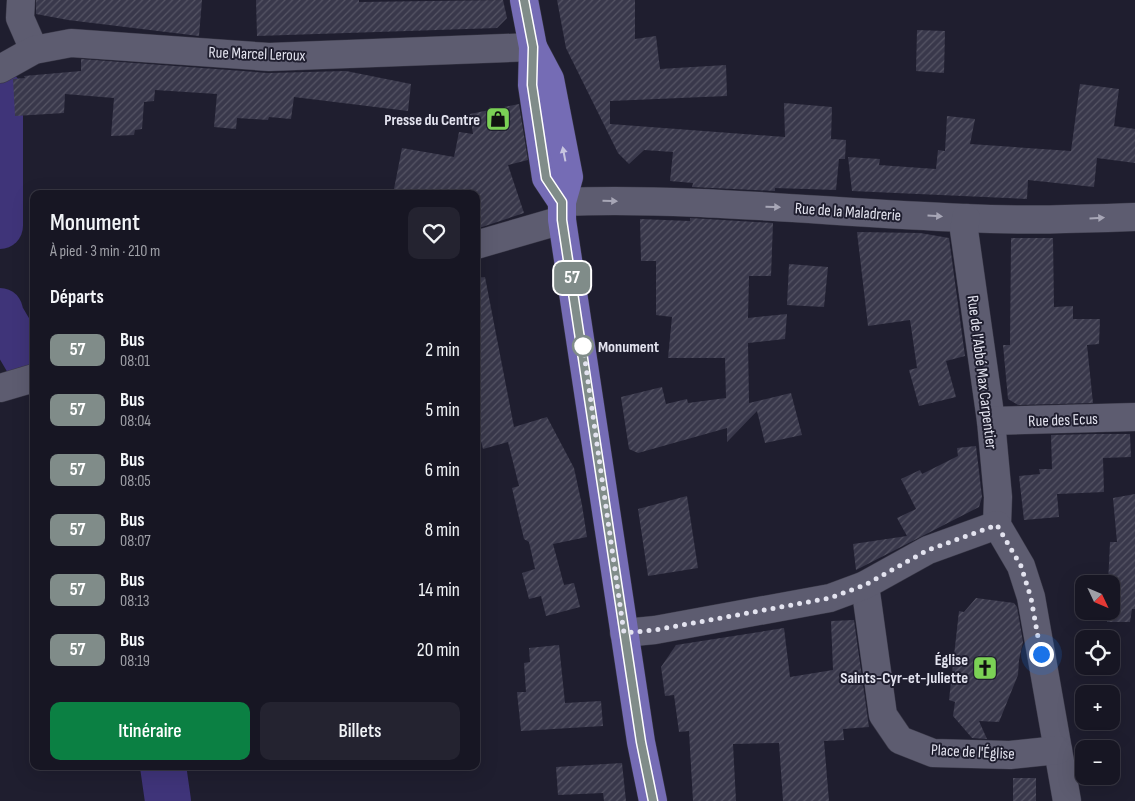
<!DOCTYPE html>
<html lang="fr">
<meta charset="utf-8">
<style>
:root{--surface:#171623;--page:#242330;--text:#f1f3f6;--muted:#9e9fa6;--line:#363541;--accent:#0b8043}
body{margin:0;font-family:"Sofia Sans Condensed",sans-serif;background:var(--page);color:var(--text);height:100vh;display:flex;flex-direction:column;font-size:19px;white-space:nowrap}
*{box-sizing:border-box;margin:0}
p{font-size:16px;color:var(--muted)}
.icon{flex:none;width:28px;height:28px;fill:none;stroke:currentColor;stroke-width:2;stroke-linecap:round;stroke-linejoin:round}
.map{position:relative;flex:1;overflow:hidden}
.details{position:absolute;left:30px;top:190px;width:450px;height:580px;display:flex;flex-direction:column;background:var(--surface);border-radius:10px;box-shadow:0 5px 20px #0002,0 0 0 1px var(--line)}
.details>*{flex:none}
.badge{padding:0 10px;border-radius:8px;font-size:18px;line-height:32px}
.needle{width:32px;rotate:134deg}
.controls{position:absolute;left:1075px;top:575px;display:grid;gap:10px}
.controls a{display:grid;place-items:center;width:45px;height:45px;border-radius:10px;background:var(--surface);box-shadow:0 5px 20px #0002,0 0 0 1px var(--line);font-size:25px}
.you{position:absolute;width:25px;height:25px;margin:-12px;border:4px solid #fff;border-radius:50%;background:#1a73e8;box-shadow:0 0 0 8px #1a73e833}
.map>.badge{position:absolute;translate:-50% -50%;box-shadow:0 0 0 2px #fff}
h2{padding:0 20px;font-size:19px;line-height:45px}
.round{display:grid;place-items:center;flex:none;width:52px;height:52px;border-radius:10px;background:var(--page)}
.headline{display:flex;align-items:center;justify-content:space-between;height:85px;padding:0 20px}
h1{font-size:24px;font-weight:600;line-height:38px}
.primary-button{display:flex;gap:10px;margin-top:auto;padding:10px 20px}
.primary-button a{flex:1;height:58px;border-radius:10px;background:var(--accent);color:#fff;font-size:20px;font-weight:600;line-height:58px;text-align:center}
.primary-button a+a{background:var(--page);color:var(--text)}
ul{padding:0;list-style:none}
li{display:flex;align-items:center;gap:15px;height:60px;padding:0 20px}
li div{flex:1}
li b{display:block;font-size:19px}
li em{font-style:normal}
li .badge{min-width:55px;font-weight:700;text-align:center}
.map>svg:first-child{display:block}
</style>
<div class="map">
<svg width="1135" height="801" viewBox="0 0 1135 801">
<defs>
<pattern id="building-hatch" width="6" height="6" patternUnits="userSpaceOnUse" patternTransform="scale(1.25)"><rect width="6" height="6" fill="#39384b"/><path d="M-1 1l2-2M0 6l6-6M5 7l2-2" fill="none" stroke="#565565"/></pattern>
</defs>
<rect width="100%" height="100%" fill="#1f1e2f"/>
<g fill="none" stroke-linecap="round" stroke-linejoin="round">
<g stroke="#3f3479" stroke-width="46">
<path d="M 0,93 L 0,226"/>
<path d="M 0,311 L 1,316 L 34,372"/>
<path d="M 163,766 L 168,801"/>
</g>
</g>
<g fill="url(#building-hatch)">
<path d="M 36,0 L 202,0 L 199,36 L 68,20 L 36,14 Z"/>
<path d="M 256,0 L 359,0 L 359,2 L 503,0 L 507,18 L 497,28 L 257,36 Z"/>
<path d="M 557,0 L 635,0 L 635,39 L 656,36 L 660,69 L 726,65 L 727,96 L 610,101 L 610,124 L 785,137 L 784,103 L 832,107 L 831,139 L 846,140 L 845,159 L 839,159 L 836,190 L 775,188 L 775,191 L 692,187 L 693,183 L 670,181 L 673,152 L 644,150 L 629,164 L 618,153 L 566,48 Z"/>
<path d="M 917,30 L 945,31 L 944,73 L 916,71 Z"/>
<path d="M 81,59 L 268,73 L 346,71 L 411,84 L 408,111 L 294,97 L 291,119 L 269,117 L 268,120 L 237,118 L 236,129 L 214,127 L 217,94 L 155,90 L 154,101 L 144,102 L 142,129 L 135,130 L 134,135 L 111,136 L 114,98 L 65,94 L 64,113 L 15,116 L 13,79 L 25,78 L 24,76 L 81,71 Z"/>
<path d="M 1080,84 L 1119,89 L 1114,126 L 1135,129 L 1135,163 L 1097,158 L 1094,187 L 1028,180 L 1027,199 L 852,191 L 848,157 L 880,159 L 879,165 L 936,169 L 938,150 L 945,151 L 947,116 L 975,119 L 970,144 L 1071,151 Z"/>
<path d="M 519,104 L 528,160 L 508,165 L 524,213 L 476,229 L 476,194 L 393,194 L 402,148 L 454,157 L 459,132 L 473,134 L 470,114 Z"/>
<path d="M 690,218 L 773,223 L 771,276 L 749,276 L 748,318 L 787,314 L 785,339 L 748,343 L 749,403 L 791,393 L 802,435 L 765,443 L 757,411 L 727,442 L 727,428 L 638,453 L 629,449 L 621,397 L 662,387 L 666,404 L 687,399 L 688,403 L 726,398 L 725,358 L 668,358 L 672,317 L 656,315 L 656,261 L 641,261 L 640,219 L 690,221 Z"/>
<path d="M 857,232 L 920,233 L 949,238 L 965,356 L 946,361 L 956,397 L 919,406 L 909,370 L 917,368 L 910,320 L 868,326 Z"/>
<path d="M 1011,238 L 1053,238 L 1054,307 L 1073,306 L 1073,319 L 1100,319 L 1099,344 L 1087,345 L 1093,403 L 1018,405 L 1008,399 L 1003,345 L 1010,345 Z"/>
<path d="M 789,264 L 828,267 L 824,307 L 787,305 Z"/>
<path d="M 485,277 L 514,427 L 547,417 L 574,468 L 582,505 L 587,537 L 553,544 L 564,585 L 574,583 L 580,607 L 546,616 L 541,596 L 529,599 L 522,573 L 535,569 L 529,542 L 524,539 L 512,488 L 519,486 L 508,442 L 483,449 L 480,437 L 476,416 L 476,278 Z"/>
<path d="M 1097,434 L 1130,434 L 1131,457 L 1103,458 L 1104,492 L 1057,494 L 1059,517 L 1024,520 L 1019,476 L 1040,474 L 1039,469 L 1052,469 L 1051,435 Z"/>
<path d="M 976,446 L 982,497 L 979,507 L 856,570 L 853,544 L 907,536 L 897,518 L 916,509 L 901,479 L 920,470 L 922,474 L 958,456 L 957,448 Z"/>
<path d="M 1135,494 L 1135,609 L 1132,609 L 1130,622 L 1107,622 L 1107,611 L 1111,611 L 1111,584 L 1108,584 L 1110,542 L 1117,542 L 1113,498 Z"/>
<path d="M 687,496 L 698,568 L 648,576 L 638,509 Z"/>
<path d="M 976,598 L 1014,603 L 1017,607 L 1023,642 L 1019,660 L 1018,675 L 999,722 L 979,721 L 987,739 L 972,738 L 953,716 L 955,702 L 949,700 L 959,611 L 964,612 Z"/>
<path d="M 854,620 L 869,727 L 843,729 L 844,740 L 824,741 L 829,801 L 783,801 L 779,743 L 733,744 L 736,801 L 693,801 L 689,731 L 679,732 L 674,695 L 665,696 L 661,667 L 676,645 L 784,628 L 790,677 L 833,670 L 831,621 Z"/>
<path d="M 559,645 L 565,703 L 601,701 L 603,726 L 521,731 L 517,692 L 526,692 L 524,663 L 530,662 L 529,648 Z"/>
<path d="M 622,763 L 626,801 L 604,801 L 603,793 L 558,795 L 556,767 Z"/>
<rect x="1013" y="778" width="23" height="23"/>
</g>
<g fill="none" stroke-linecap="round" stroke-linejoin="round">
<defs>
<g id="minor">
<path d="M 21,0 L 20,18 L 34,50"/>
<path d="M 0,69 L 34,50 L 71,43 L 269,57 L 533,47"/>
<path d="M 562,202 C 696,197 831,213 965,218 C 1022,221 1078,219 1135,217"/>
<path d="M 966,218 L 964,230 L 991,421 L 998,497 L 997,525 L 1021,566 L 1031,597 L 1067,801"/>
<path d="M 476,245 L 562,220"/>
<path d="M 0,388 L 34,378"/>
<path d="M 991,421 L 1135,417"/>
<path d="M 865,585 L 883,715 L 900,740 L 933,753 L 1010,755 L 1058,750"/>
<path d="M 624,633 L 655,630 L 830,598 L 865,585 L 928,550 L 997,525"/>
</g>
<g id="major">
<path d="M 524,0 L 533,47 L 532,85 L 546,178 L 562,202"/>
<path d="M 533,47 L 550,79 L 569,177 L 562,202 L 562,220 L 641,742 L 653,801"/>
</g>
</defs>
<use href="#minor" stroke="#393847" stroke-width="29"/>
<use href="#major" stroke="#393847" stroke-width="29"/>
<use href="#minor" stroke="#5d5c70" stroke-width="28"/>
<use href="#major" stroke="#756cb5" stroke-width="28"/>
</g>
<defs><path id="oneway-solid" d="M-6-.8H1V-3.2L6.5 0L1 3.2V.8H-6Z" transform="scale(1.25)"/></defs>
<use fill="#c8c5e0" href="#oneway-solid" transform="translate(564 154) rotate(-101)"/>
<g fill="#a7a6b6">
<use href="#oneway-solid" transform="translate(610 201) rotate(2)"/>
<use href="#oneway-solid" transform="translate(773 207) rotate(2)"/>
<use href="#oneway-solid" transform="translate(935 216) rotate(4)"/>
<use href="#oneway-solid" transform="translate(1097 218) rotate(-3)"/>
</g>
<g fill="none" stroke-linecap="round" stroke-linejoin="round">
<defs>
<path id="line" d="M 524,0 L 533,47 L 532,85 L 546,178 L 562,202 L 562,220 L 641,742 L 653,801"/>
</defs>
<use href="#line" stroke="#fff" stroke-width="11"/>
<use href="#line" stroke="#808c89" stroke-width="8"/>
<path stroke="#e3e3ef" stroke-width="5" stroke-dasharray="0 9" d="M 583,346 L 624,633 L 655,630 L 830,598 L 865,585 L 928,550 L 997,525 L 1021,566 L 1031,598 L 1041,654"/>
</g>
<defs>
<symbol id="shop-square" viewBox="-11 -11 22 22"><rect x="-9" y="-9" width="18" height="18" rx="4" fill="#7bd155" stroke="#1f1e2f"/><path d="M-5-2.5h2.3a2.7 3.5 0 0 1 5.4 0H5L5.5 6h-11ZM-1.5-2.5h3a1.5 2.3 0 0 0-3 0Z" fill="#111"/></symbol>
<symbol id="church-square" viewBox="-11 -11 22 22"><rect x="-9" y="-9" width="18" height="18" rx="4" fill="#7bd155" stroke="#1f1e2f"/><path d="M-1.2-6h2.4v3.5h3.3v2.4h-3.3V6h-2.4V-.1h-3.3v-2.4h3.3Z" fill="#111"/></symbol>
</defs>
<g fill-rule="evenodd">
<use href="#shop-square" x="484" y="105" width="28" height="28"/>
<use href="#church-square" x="971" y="654" width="28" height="28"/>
</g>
<circle fill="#fff" stroke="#808c89" stroke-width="2.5" cx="583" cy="346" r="10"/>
<g text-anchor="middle" stroke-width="4" stroke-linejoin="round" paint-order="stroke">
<g font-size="16" fill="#e3e3ef" stroke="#1f1e2f">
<text transform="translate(257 53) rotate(2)" y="6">Rue Marcel Leroux</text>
<text transform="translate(848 211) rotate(4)" y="6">Rue de la Maladrerie</text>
<text transform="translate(983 372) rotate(83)" y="6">Rue de l'Abbé Max Carpentier</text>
<text transform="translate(1063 419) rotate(-2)" y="6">Rue des Ecus</text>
<text transform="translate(973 751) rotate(3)" y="6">Place de l'Église</text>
</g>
<g font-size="16" font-weight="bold" fill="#e3e3ef" stroke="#1f1e2f" text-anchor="end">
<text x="480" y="125">Presse du Centre</text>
<text x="968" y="665">Église<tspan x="968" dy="18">Saints-Cyr-et-Juliette</tspan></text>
</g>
<g font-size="16" font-weight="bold" fill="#e3e3ef" stroke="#1f1e2f" text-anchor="start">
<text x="598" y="352">Monument</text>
</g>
</g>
</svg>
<div class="controls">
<a><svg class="needle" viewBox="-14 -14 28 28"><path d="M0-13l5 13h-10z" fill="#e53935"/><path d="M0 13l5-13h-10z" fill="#9e9fa6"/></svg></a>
<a><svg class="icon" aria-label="locate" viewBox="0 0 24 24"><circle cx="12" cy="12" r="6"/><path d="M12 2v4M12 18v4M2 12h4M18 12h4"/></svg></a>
<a>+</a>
<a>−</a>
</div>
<div class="you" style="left:1041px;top:654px"></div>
<b class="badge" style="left:572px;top:278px;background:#808c89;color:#fff">57</b>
<section class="details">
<div class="headline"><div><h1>Monument</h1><p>À pied · 3 min · 210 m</p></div><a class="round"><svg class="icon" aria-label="heart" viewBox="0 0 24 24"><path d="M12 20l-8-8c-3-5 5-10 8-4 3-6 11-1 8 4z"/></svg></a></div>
<h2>Départs</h2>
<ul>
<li><span class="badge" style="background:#808c89;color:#fff">57</span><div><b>Bus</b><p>08:01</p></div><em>2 min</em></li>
<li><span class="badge" style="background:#808c89;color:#fff">57</span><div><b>Bus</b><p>08:04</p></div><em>5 min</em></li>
<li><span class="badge" style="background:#808c89;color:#fff">57</span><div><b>Bus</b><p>08:05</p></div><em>6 min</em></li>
<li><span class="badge" style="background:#808c89;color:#fff">57</span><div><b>Bus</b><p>08:07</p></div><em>8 min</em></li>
<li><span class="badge" style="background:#808c89;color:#fff">57</span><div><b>Bus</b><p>08:13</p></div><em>14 min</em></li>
<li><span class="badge" style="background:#808c89;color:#fff">57</span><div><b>Bus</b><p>08:19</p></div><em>20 min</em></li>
</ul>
<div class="primary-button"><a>Itinéraire</a><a>Billets</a></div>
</section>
</div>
